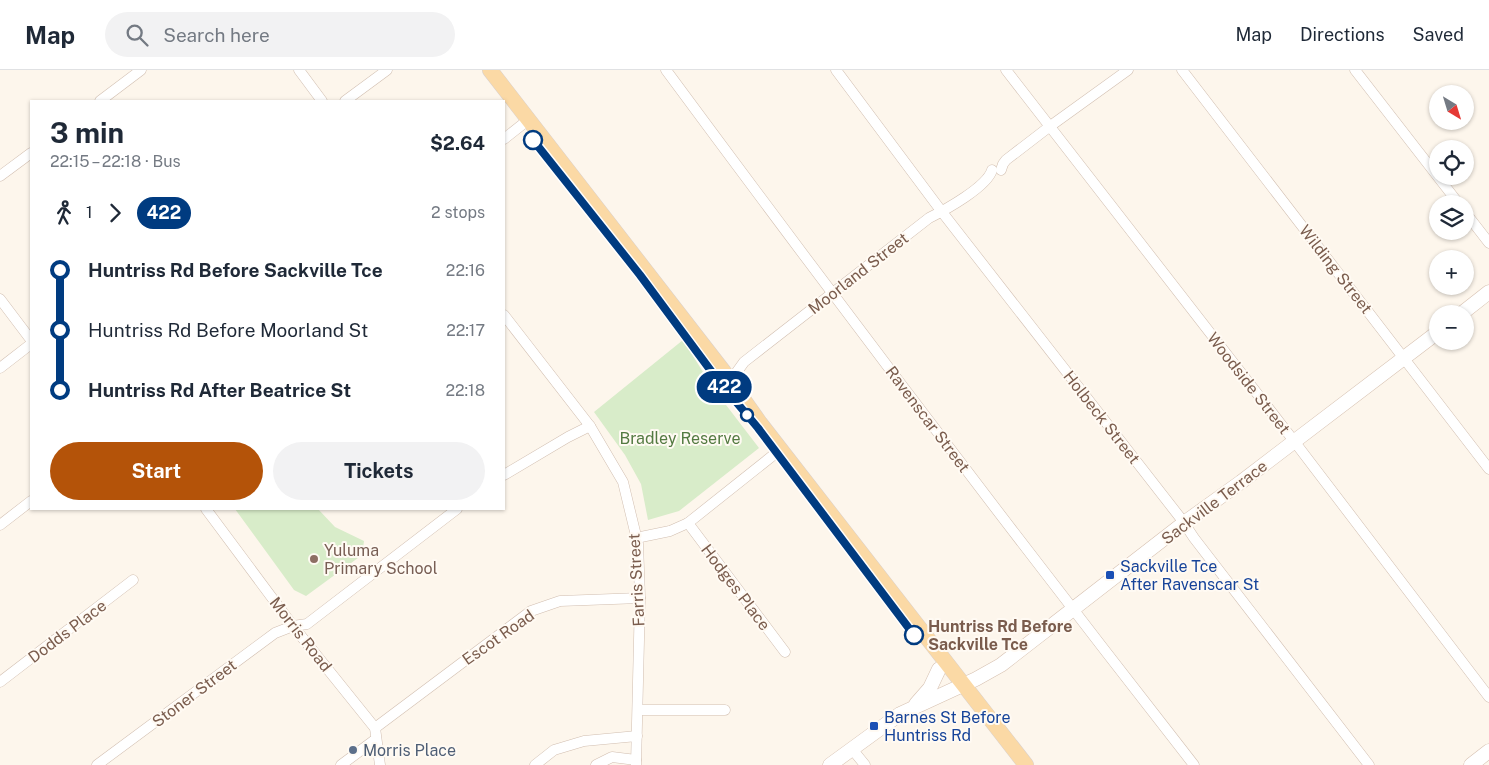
<!DOCTYPE html>
<meta charset="utf-8">
<style>
:root{--surface:#fff;--page:#f2f2f3;--text:#1f2937;--muted:#747a83;--line:#e0e1e3;--accent:#b45309}
body{margin:0;font-family:"Public Sans",sans-serif;background:var(--page);color:var(--text);height:100vh;display:flex;flex-direction:column;font-size:19px;white-space:nowrap}
*{box-sizing:border-box;margin:0}
p{font-size:16px;color:var(--muted)}
.icon{flex:none;width:28px;height:28px;fill:none;stroke:currentColor;stroke-width:2;stroke-linecap:round;stroke-linejoin:round}
.map{position:relative;flex:1;overflow:hidden}
.drawer{position:absolute;left:30px;top:30px;width:475px;height:410px;display:flex;flex-direction:column;background:var(--surface);border-radius:0px;box-shadow:0 1px 4px #0004}
.drawer>*{flex:none}
.badge{padding:0 10px;border-radius:16px;font-size:18px;line-height:32px}
.needle{width:32px;rotate:142deg}
.tools{position:absolute;left:1429px;top:15px;display:grid;gap:10px}
.tools a{display:grid;place-items:center;width:45px;height:45px;border-radius:50%;background:var(--surface);box-shadow:0 1px 4px #0004;font-size:25px}
.map>.badge{position:absolute;translate:-50% -50%;box-shadow:0 0 0 2px #fff}
.legs{display:flex;align-items:center;gap:8px;height:55px;padding:0 20px;font-size:16px}
.legs p{margin-inline-start:auto}
.summary{display:flex;align-items:center;justify-content:space-between;height:85px;padding:0 20px}
h1{font-size:28px;font-weight:700;line-height:38px}
.button{display:flex;gap:10px;margin-top:auto;padding:10px 20px}
.button a{flex:1;height:58px;border-radius:30px;background:var(--accent);color:#fff;font-size:20px;font-weight:700;line-height:58px;text-align:center}
.button a+a{background:var(--page);color:var(--text)}
ul{padding:0 20px;list-style:none}
li{display:flex;align-items:center;gap:18px;height:60px;font-size:19px}
li i{display:grid;place-items:center;width:8px;height:100%;margin:0 6px;background:currentColor}
li i::after{content:'';width:12px;height:12px;margin:-6px;border:4px solid;border-radius:50%;background:var(--surface)}
li p{margin-inline-start:auto}
li:first-child i{background:linear-gradient(#0000 50%,currentColor 0)}
li:last-child i{background:linear-gradient(currentColor 50%,#0000 0)}
header{display:flex;align-items:center;gap:30px;box-sizing:border-box;height:70px;padding:0 25px;background:var(--surface);border-bottom:1px solid var(--line)}
header strong{font-size:24px}
nav{display:flex;gap:28px;margin-inline-start:auto;font-size:18px}
.search{width:350px;height:45px;background:var(--page);display:flex;align-items:center;gap:12px;box-sizing:border-box;padding:0 18px;border-radius:28px;color:var(--muted);font-size:19px}
.map>svg:first-child{display:block}
</style>
<header>
<strong>Map</strong>
<div class="search"><svg class="icon" aria-label="search" viewBox="0 0 24 24"><circle cx="10" cy="10" r="6"/><path d="M15 15l6 6"/></svg>Search here</div>
<nav><a>Map</a><a>Directions</a><a>Saved</a></nav>
</header>
<div class="map">
<svg width="1489" height="695" viewBox="0 0 1489 695">
<rect width="100%" height="100%" fill="#fdf6ec"/>
<g fill="#d8ecc9">
<path d="M 683,270 L 713,318 L 759,378 L 679,441 L 648,450 L 641,414 L 625,385 L 594,342 Z"/>
<path d="M 235,439 L 318,439 L 335,457 L 364,471 L 362,485 L 306,526 L 294,520 Z"/>
</g>
<g fill="none" stroke-linecap="round" stroke-linejoin="round">
<defs>
<g id="street">
<path d="M 299,0 L 322,31"/>
<path d="M 666,0 C 839,234 1015,466 1194,695"/>
<path d="M 836,0 L 942,142 L 1182,450 L 1194,468 L 1369,695"/>
<path d="M 1006,0 L 1294,371 L 1489,627"/>
<path d="M 1182,0 L 1489,399"/>
<path d="M 1355,0 L 1459,134"/>
<path d="M 100,31 L 141,0"/>
<path d="M 345,31 L 387,0"/>
<path d="M 504,69 L 528,50"/>
<path d="M 1001,100 L 1003,94 L 1006,90 L 1049,57 L 1128,0"/>
<path d="M 0,106 L 31,83"/>
<path d="M 1465,142 L 1489,173"/>
<path d="M 0,229 L 31,270"/>
<path d="M 504,245 L 590,356 L 623,412 L 638,474 L 640,528 L 636,695"/>
<path d="M 0,298 L 31,274"/>
<path d="M 734,315 L 734,306 L 744,292 L 929,148 C 945,140 987,117 992,100"/>
<path d="M 504,405 L 568,367 L 590,356"/>
<path d="M 206,439 L 293,556 L 375,658 L 380,695"/>
<path d="M 688,453 L 785,582"/>
<path d="M 0,455 L 31,431"/>
<path d="M 636,468 L 670,461 L 688,453 L 781,379"/>
<path d="M 0,612 L 133,510"/>
<path d="M 638,640 L 725,640"/>
<path d="M 375,658 L 531,541 L 560,531 L 640,528"/>
<path d="M 852,679 L 865,695"/>
<path d="M 97,695 L 275,563 L 293,556 L 307,554 L 457,439"/>
<path d="M 341,695 L 376,669"/>
<path d="M 535,695 L 554,680 L 584,671 L 637,666"/>
<path d="M 596,695 L 612,687 L 636,690"/>
</g>
<g id="secondary">
<path d="M 1461,244 L 1489,222"/>
<path d="M 916,634 L 930,618 L 939,599"/>
<path d="M 830,695 L 900,644 L 976,609 L 1001,595 L 1184,453 L 1241,412 L 1438,262"/>
<path d="M 1471,695 L 1489,681"/>
</g>
<path id="primary" d="M 490,0 L 724,302 L 760,353 L 1026,695"/>
</defs>
<use href="#street" stroke="#d1beb0" stroke-width="11"/>
<use href="#secondary" stroke="#d6c0b0" stroke-width="15"/>
<use href="#primary" stroke="#dad1cd" stroke-width="16"/>
<use href="#street" stroke="#fff" stroke-width="10"/>
<use href="#secondary" stroke="#fff" stroke-width="14"/>
<use href="#primary" stroke="#fbd9a5" stroke-width="15"/>
</g>
<g fill="none" stroke-linecap="round" stroke-linejoin="round">
<defs>
<path id="line-1" d="M 533,70 L 640,205 L 717,309 L 758,358 L 914,565"/>
</defs>
<use href="#line-1" stroke="#fff" stroke-width="11"/>
<use href="#line-1" stroke="#003b80" stroke-width="8"/>
</g>
<g fill="#fff" stroke="#003b80" stroke-width="2.5">
<circle cx="533" cy="70" r="9"/>
<circle cx="747" cy="345" r="6"/>
<circle cx="914" cy="565" r="9"/>
</g>
<circle fill="#8d6e63" stroke="#fffaf3" stroke-width="2" cx="314" cy="489" r="5"/>
<g fill="#1a4fb4" stroke="#fffaf3" stroke-width="2">
<rect x="1105" y="500" width="10" height="10" rx="2.5"/>
<rect x="869" y="651" width="10" height="10" rx="2.5"/>
</g>
<circle fill="#5c6f8a" stroke="#fffaf3" stroke-width="2" cx="353" cy="680" r="5"/>
<g text-anchor="middle" stroke-width="4" stroke-linejoin="round" paint-order="stroke">
<g font-size="16" fill="#7a5c4d" stroke="#fffaf3">
<text transform="translate(1336 199) rotate(52)" y="6">Wilding Street</text>
<text transform="translate(858 203) rotate(-38)" y="6">Moorland Street</text>
<text transform="translate(1249 313) rotate(52)" y="6">Woodside Street</text>
<text transform="translate(1102 347) rotate(52)" y="6">Holbeck Street</text>
<text transform="translate(928 349) rotate(53)" y="6">Ravenscar Street</text>
<text transform="translate(1214 432) rotate(-37)" y="6">Sackville Terrace</text>
<text transform="translate(636 510) rotate(-93)" y="6">Farris Street</text>
<text transform="translate(736 517) rotate(53)" y="6">Hodges Place</text>
<text transform="translate(67 561) rotate(-37)" y="6">Dodds Place</text>
<text transform="translate(301 564) rotate(52)" y="6">Morris Road</text>
<text transform="translate(498 567) rotate(-35)" y="6">Escot Road</text>
<text transform="translate(194 623) rotate(-37)" y="6">Stoner Street</text>
</g>
<g font-size="16" fill="#537a41" stroke="#fffaf3">
<text x="680" y="374">Bradley Reserve</text>
</g>
<g font-size="16" fill="#785e54" stroke="#fffaf3" text-anchor="start">
<text x="324" y="486">Yuluma<tspan x="324" dy="18">Primary School</tspan></text>
</g>
<g font-size="16" fill="#164399" stroke="#fffaf3" text-anchor="start">
<text x="1120" y="502">Sackville Tce<tspan x="1120" dy="18">After Ravenscar St</tspan></text>
<text x="884" y="653">Barnes St Before<tspan x="884" dy="18">Huntriss Rd</tspan></text>
</g>
<g font-size="16" font-weight="bold" fill="#7a5c4d" stroke="#fffaf3" text-anchor="start">
<text x="928" y="562">Huntriss Rd Before<tspan x="928" dy="18">Sackville Tce</tspan></text>
</g>
<g font-size="16" fill="#4e5e75" stroke="#fffaf3" text-anchor="start">
<text x="363" y="686">Morris Place</text>
</g>
</g>
</svg>
<div class="tools">
<a><svg class="needle" viewBox="-14 -14 28 28"><path d="M0-13l5 13h-10z" fill="#e53935"/><path d="M0 13l5-13h-10z" fill="#747a83"/></svg></a>
<a><svg class="icon" aria-label="locate" viewBox="0 0 24 24"><circle cx="12" cy="12" r="6"/><path d="M12 2v4M12 18v4M2 12h4M18 12h4"/></svg></a>
<a><svg class="icon" aria-label="layers" viewBox="0 0 24 24"><path d="M12 4l9 5-9 5-9-5zM3 14l9 5 9-5"/></svg></a>
<a>+</a>
<a>−</a>
</div>
<b class="badge" style="left:724px;top:317px;background:#003b80;color:#fff">422</b>
<section class="drawer">
<div class="summary"><div><h1>3 min</h1><p>22:15 – 22:18 · Bus</p></div><b>$2.64</b></div>
<div class="legs"><svg class="icon" aria-label="walk" viewBox="0 0 24 24"><circle cx="13" cy="4" r="2"/><path d="M13 8l-2 6 4 7M11 14l-3 7M7 12l3-4h3l4 4"/></svg>1<svg class="icon" aria-label="forward" viewBox="0 0 24 24"><path d="M9 5l7 7-7 7"/></svg><b class="badge" style="background:#003b80;color:#fff">422</b><p>2 stops</p></div>
<ul>
<li><i style="color:#003b80"></i><b>Huntriss Rd Before Sackville Tce</b><p>22:16</p></li>
<li><i style="color:#003b80"></i><span>Huntriss Rd Before Moorland St</span><p>22:17</p></li>
<li><i style="color:#003b80"></i><b>Huntriss Rd After Beatrice St</b><p>22:18</p></li>
</ul>
<div class="button"><a>Start</a><a>Tickets</a></div>
</section>
</div>
